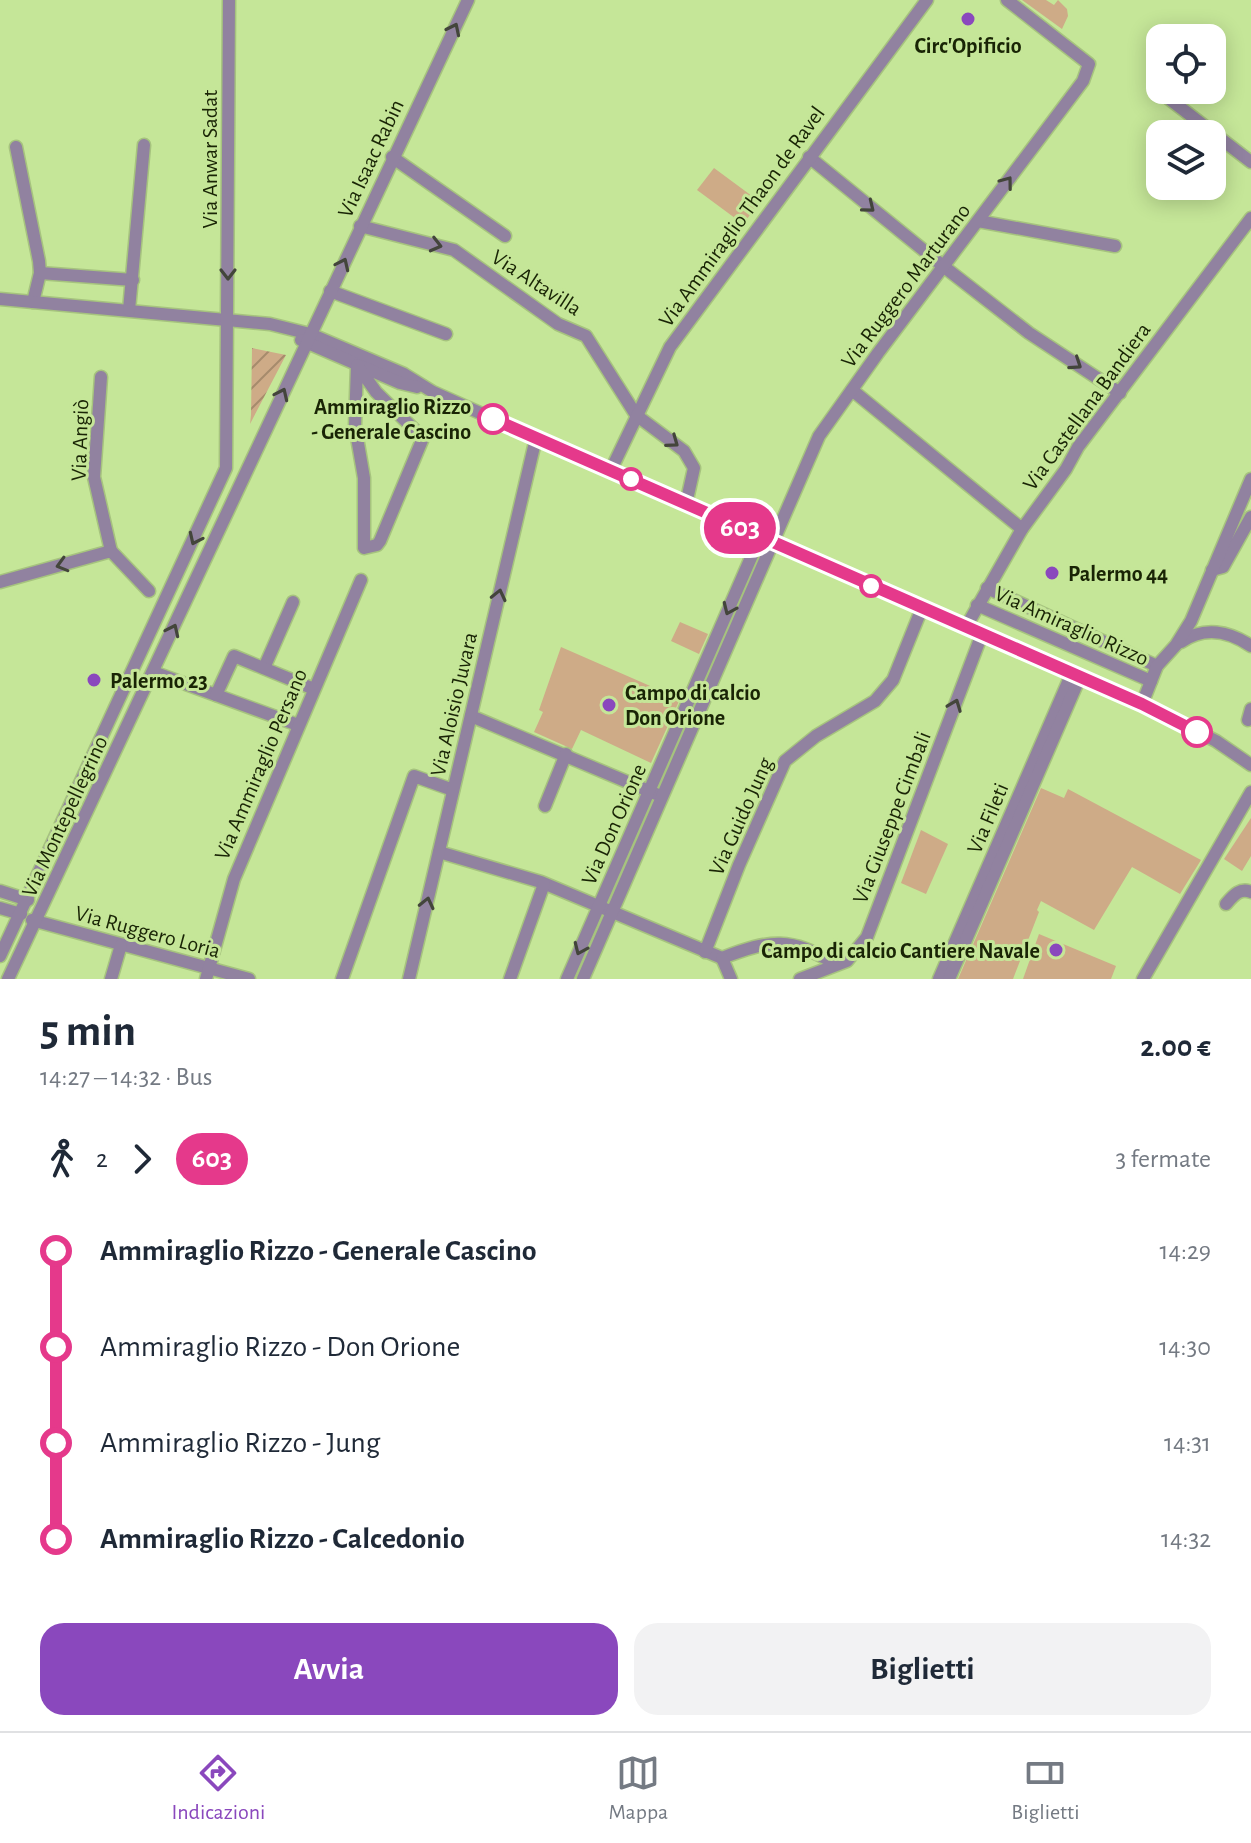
<!DOCTYPE html>
<html lang="it">
<meta charset="utf-8">
<style>
:root{--surface:#fff;--page:#f2f2f3;--text:#1f2937;--muted:#747a83;--line:#e0e1e3;--accent:#8a48bd}
body{margin:0;font-family:"Alegreya Sans",sans-serif;background:var(--page);color:var(--text);height:100vh;display:flex;flex-direction:column;font-size:30px;white-space:nowrap}
*{box-sizing:border-box;margin:0}
p{font-size:26px;color:var(--muted)}
.icon{flex:none;width:44px;height:44px;fill:none;stroke:currentColor;stroke-width:2;stroke-linecap:round;stroke-linejoin:round}
.map{position:relative;height:979px;overflow:hidden}
.drawer{display:flex;flex-direction:column;background:var(--surface);flex:1}
.drawer>*{flex:none}
.badge{padding:0 16px;border-radius:26px;font-size:28px;line-height:52px}
.controls{position:absolute;left:1146px;top:24px;display:grid;gap:16px}
.controls a{display:grid;place-items:center;width:80px;height:80px;border-radius:16px;background:var(--surface);box-shadow:0 4px 20px #0003;font-size:40px}
.map>.badge{position:absolute;translate:-50% -50%;box-shadow:0 0 0 4px #fff}
.legs{display:flex;align-items:center;gap:12px;height:88px;padding:0 40px;font-size:26px}
.legs p{margin-inline-start:auto}
.overview{display:flex;align-items:center;justify-content:space-between;height:136px;padding:0 40px}
h1{font-size:44px;font-weight:600;line-height:60px}
.cta{display:flex;gap:16px;margin-top:auto;padding:16px 40px}
.cta a{flex:1;height:92px;border-radius:24px;background:var(--accent);color:#fff;font-size:32px;font-weight:600;line-height:92px;text-align:center}
.cta a+a{background:var(--page);color:var(--text)}
ul{padding:0 40px;list-style:none}
li{display:flex;align-items:center;gap:28px;height:96px;font-size:30px}
li i{display:grid;place-items:center;width:12px;height:100%;margin:0 10px;background:currentColor}
li i::after{content:'';width:20px;height:20px;margin:-10px;border:6px solid;border-radius:50%;background:var(--surface)}
li p{margin-inline-start:auto}
li:first-child i{background:linear-gradient(#0000 50%,currentColor 0)}
li:last-child i{background:linear-gradient(currentColor 50%,#0000 0)}
.dock{display:flex;justify-content:space-around;align-items:center;height:112px;border-top:2px solid var(--line);background:var(--surface);font-size:22px;color:var(--muted)}
.dock a{display:grid;justify-items:center;gap:4px}
.dock .current{color:var(--accent)}
.map>svg:first-child{display:block}
</style>
<div class="map">
<svg width="1251" height="979" viewBox="0 0 1251 979">
<defs>
<pattern id="garden-furrows" width="10" height="10" patternUnits="userSpaceOnUse" patternTransform="scale(2)"><rect width="10" height="10" fill="#ceab87"/><path d="M-1 1l2-2M0 10L10 0M9 11l2-2" fill="none" stroke="#a68b6c"/></pattern>
</defs>
<rect width="100%" height="100%" fill="#c5e698"/>
<g fill="#ceab87">
<path d="M 1022,0 L 1046,0 L 1054,5 L 1058,0 L 1067,9 L 1068,16 L 1062,29 Z"/>
<path d="M 714,168 L 760,202 L 743,224 L 697,190 Z"/>
<path d="M 680,622 L 708,634 L 699,654 L 671,641 Z"/>
<path d="M 561,647 L 680,699 L 651,763 L 581,730 L 572,749 L 534,732 L 543,712 L 539,710 Z"/>
<path d="M 1041,788 L 1064,798 L 1068,789 L 1201,860 L 1180,894 L 1132,867 L 1094,930 L 1041,901 L 1037,910 L 1039,912 L 1013,979 L 958,979 Z"/>
<path d="M 1251,818 L 1251,856 L 1242,871 L 1224,859 Z"/>
<path d="M 921,830 L 948,844 L 926,894 L 901,883 Z"/>
<path d="M 1039,934 L 1116,966 L 1111,979 L 1023,979 Z"/>
</g>
<path fill="url(#garden-furrows)" d="M 252,348 L 286,355 L 250,424 L 251,415 Z"/>
<g fill="none" stroke-linecap="round" stroke-linejoin="round">
<defs>
<g id="minor">
<path d="M 1159,91 L 1251,162"/>
<path d="M 16,147 L 39,261 L 40,273 L 33,302"/>
<path d="M 392,157 L 505,236"/>
<path d="M 809,157 L 943,266 L 1029,333 L 1120,393"/>
<path d="M 978,221 L 1115,246"/>
<path d="M 360,226 L 454,250 L 558,324 L 586,336 L 636,415 L 684,451 L 694,468 L 686,504"/>
<path d="M 40,273 L 133,280"/>
<path d="M 330,291 L 446,334"/>
<path d="M 0,299 L 270,324 L 310,334 L 404,374 L 433,392 L 536,438 L 1159,712 L 1216,741 L 1251,765"/>
<path d="M 129,310 L 144,145"/>
<path d="M 301,340 L 400,383 L 417,387"/>
<path d="M 357,365 L 376,392 L 423,438 L 380,541 L 377,545 L 364,548 L 364,478 L 355,426 Z"/>
<path d="M 101,377 L 94,477 L 111,551"/>
<path d="M 852,390 L 1022,529"/>
<path d="M 611,470 L 670,347 L 927,0"/>
<path d="M 1212,570 L 1223,567 L 1251,517"/>
<path d="M 0,582 L 111,551 L 149,591"/>
<path d="M 987,588 L 1157,666"/>
<path d="M 977,605 L 1151,681"/>
<path d="M 966,627 L 1022,529 L 1066,469 L 1078,447 L 1251,218"/>
<path d="M 1181,642 C 1204,626 1229,631 1251,646"/>
<path d="M 264,668 L 293,602"/>
<path d="M 153,672 L 298,725"/>
<path d="M 216,695 L 234,656 L 314,689"/>
<path d="M 1142,704 L 1157,666 L 1176,645 L 1191,621 L 1251,479"/>
<path d="M 1251,709 L 1248,720 L 1251,719"/>
<path d="M 471,716 L 656,794"/>
<path d="M 545,806 L 566,754"/>
<path d="M 439,852 L 541,882 L 722,958"/>
<path d="M 0,891 L 28,900"/>
<path d="M 1226,904 C 1233,896 1240,887 1251,892"/>
<path d="M 0,908 L 21,914"/>
<path d="M 32,920 L 249,979"/>
<path d="M 705,952 L 739,865 L 785,761 L 816,736 L 875,701 L 893,680 L 922,608"/>
<path d="M 0,956 L 226,468 L 229,0"/>
<path d="M 722,958 C 771,939 790,937 836,964"/>
<path d="M 722,958 L 731,979"/>
<path d="M 8,979 L 468,0"/>
<path d="M 111,979 L 121,945"/>
<path d="M 206,979 L 234,879 L 361,580"/>
<path d="M 342,979 L 414,776 L 453,790"/>
<path d="M 409,979 L 536,438"/>
<path d="M 510,979 L 544,884"/>
<path d="M 567,979 L 760,537"/>
<path d="M 583,979 L 819,436 L 878,353 L 1083,81 L 1089,64 L 1007,0"/>
<path d="M 800,979 L 847,961 L 867,937 L 982,634"/>
<path d="M 939,979 L 1072,673"/>
<path d="M 949,979 L 1080,677"/>
<path d="M 1143,979 L 1251,792"/>
</g>
</defs>
<use href="#minor" stroke="#a6c37e" stroke-width="15"/>
<use href="#minor" stroke="#9182a0" stroke-width="12"/>
</g>
<defs><path id="oneway-chevron" d="M-2-3.5L2.5 0L-2 3.5" fill="none" stroke-width="1.6" stroke-linecap="round" stroke-linejoin="round" transform="scale(2)"/></defs>
<g stroke="#43453b">
<use href="#oneway-chevron" transform="translate(454 29) rotate(-64)"/>
<use href="#oneway-chevron" transform="translate(1007 182) rotate(-53)"/>
<use href="#oneway-chevron" transform="translate(869 207) rotate(39)"/>
<use href="#oneway-chevron" transform="translate(436 245) rotate(14)"/>
<use href="#oneway-chevron" transform="translate(343 264) rotate(-65)"/>
<use href="#oneway-chevron" transform="translate(228 274) rotate(90)"/>
<use href="#oneway-chevron" transform="translate(1076 364) rotate(34)"/>
<use href="#oneway-chevron" transform="translate(282 394) rotate(-65)"/>
<use href="#oneway-chevron" transform="translate(673 442) rotate(36)"/>
<use href="#oneway-chevron" transform="translate(195 539) rotate(115)"/>
<use href="#oneway-chevron" transform="translate(62 565) rotate(164)"/>
<use href="#oneway-chevron" transform="translate(499 595) rotate(-77)"/>
<use href="#oneway-chevron" transform="translate(729 609) rotate(114)"/>
<use href="#oneway-chevron" transform="translate(173 630) rotate(-65)"/>
<use href="#oneway-chevron" transform="translate(955 705) rotate(-69)"/>
<use href="#oneway-chevron" transform="translate(427 903) rotate(-77)"/>
<use href="#oneway-chevron" transform="translate(580 949) rotate(114)"/>
</g>
<g fill="none" stroke-linecap="round" stroke-linejoin="round">
<defs>
<path id="line-1" d="M 493,419 L 1142,704 L 1197,732"/>
</defs>
<use href="#line-1" stroke="#fff" stroke-width="18"/>
<use href="#line-1" stroke="#e5398b" stroke-width="12"/>
</g>
<g fill="#8a48bd" stroke="#c5e698" stroke-width="3">
<circle cx="968" cy="19" r="8"/>
<circle cx="1052" cy="573" r="8"/>
<circle cx="94" cy="680" r="8"/>
<circle cx="609" cy="705" r="8"/>
<circle cx="1056" cy="950" r="8"/>
</g>
<g fill="#fff" stroke="#e5398b" stroke-width="4">
<circle cx="493" cy="419" r="14"/>
<circle cx="631" cy="479" r="10"/>
<circle cx="871" cy="586" r="10"/>
<circle cx="1197" cy="732" r="14"/>
</g>
<g text-anchor="middle" stroke-width="6" stroke-linejoin="round" paint-order="stroke">
<g font-size="22" font-weight="bold" fill="#192405" stroke="#c5e698" text-anchor="start">
<text x="968" y="53" text-anchor="middle">Circ'Opificio</text>
<text x="1068" y="581">Palermo 44</text>
<text x="110" y="688">Palermo 23</text>
<text x="625" y="700">Campo di calcio<tspan x="625" dy="25">Don Orione</tspan></text>
<text x="1040" y="958" text-anchor="end">Campo di calcio Cantiere Navale</text>
</g>
<g font-size="22" fill="#192405" stroke="#c5e698">
<text transform="translate(370 158) rotate(-65)" y="8">Via Isaac Rabin</text>
<text transform="translate(209 159) rotate(-90)" y="8">Via Anwar Sadat</text>
<text transform="translate(741 216) rotate(-54)" y="8">Via Ammiraglio Thaon de Ravel</text>
<text transform="translate(537 282) rotate(33)" y="8">Via Altavilla</text>
<text transform="translate(905 285) rotate(-53)" y="8">Via Ruggero Marturano</text>
<text transform="translate(1086 406) rotate(-54)" y="8">Via Castellana Bandiera</text>
<text transform="translate(79 440) rotate(-88)" y="8">Via Angiò</text>
<text transform="translate(1072 625) rotate(24)" y="8">Via Amiraglio Rizzo</text>
<text transform="translate(453 704) rotate(-77)" y="8">Via Aloisio Juvara</text>
<text transform="translate(260 764) rotate(-67)" y="8">Via Ammiraglio Persano</text>
<text transform="translate(64 816) rotate(-65)" y="8">Via Montepellegrino</text>
<text transform="translate(740 816) rotate(-66)" y="8">Via Guido Jung</text>
<text transform="translate(891 817) rotate(-69)" y="8">Via Giuseppe Cimbali</text>
<text transform="translate(987 818) rotate(-67)" y="8">Via Fileti</text>
<text transform="translate(613 824) rotate(-66)" y="8">Via Don Orione</text>
<text transform="translate(148 931) rotate(15)" y="8">Via Ruggero Loria</text>
</g>
<g font-size="22" font-weight="bold" fill="#192405" stroke="#c5e698" text-anchor="end">
<text x="471" y="414">Ammiraglio Rizzo<tspan x="471" dy="25">- Generale Cascino</tspan></text>
</g>
</g>
</svg>
<div class="controls">
<a><svg class="icon" aria-label="locate" viewBox="0 0 24 24"><circle cx="12" cy="12" r="6"/><path d="M12 2v4M12 18v4M2 12h4M18 12h4"/></svg></a>
<a><svg class="icon" aria-label="layers" viewBox="0 0 24 24"><path d="M12 4l9 5-9 5-9-5zM3 14l9 5 9-5"/></svg></a>
</div>
<b class="badge" style="left:740px;top:528px;background:#e5398b;color:#fff">603</b>
</div>
<section class="drawer">
<div class="overview"><div><h1>5 min</h1><p>14:27 – 14:32 · Bus</p></div><b>2.00 €</b></div>
<div class="legs"><svg class="icon" aria-label="walk" viewBox="0 0 24 24"><circle cx="13" cy="4" r="2"/><path d="M13 8l-2 6 4 7M11 14l-3 7M7 12l3-4h3l4 4"/></svg>2<svg class="icon" aria-label="forward" viewBox="0 0 24 24"><path d="M9 5l7 7-7 7"/></svg><b class="badge" style="background:#e5398b;color:#fff">603</b><p>3 fermate</p></div>
<ul>
<li><i style="color:#e5398b"></i><b>Ammiraglio Rizzo - Generale Cascino</b><p>14:29</p></li>
<li><i style="color:#e5398b"></i><span>Ammiraglio Rizzo - Don Orione</span><p>14:30</p></li>
<li><i style="color:#e5398b"></i><span>Ammiraglio Rizzo - Jung</span><p>14:31</p></li>
<li><i style="color:#e5398b"></i><b>Ammiraglio Rizzo - Calcedonio</b><p>14:32</p></li>
</ul>
<div class="cta"><a>Avvia</a><a>Biglietti</a></div>
</section>
<nav class="dock">
<a class="current"><svg class="icon" aria-label="directions" viewBox="0 0 24 24"><path d="M12 3l9 9-9 9-9-9zM9 14v-3h6M13 9l2 2-2 2"/></svg>Indicazioni</a>
<a><svg class="icon" aria-label="map" viewBox="0 0 24 24"><path d="M3 6l6-2 6 2 6-2v14l-6 2-6-2-6 2zM9 4v14M15 6v14"/></svg>Mappa</a>
<a><svg class="icon" aria-label="tickets" viewBox="0 0 24 24"><path d="M3 7h18v10H3zM15 7v10"/></svg>Biglietti</a>
</nav>
